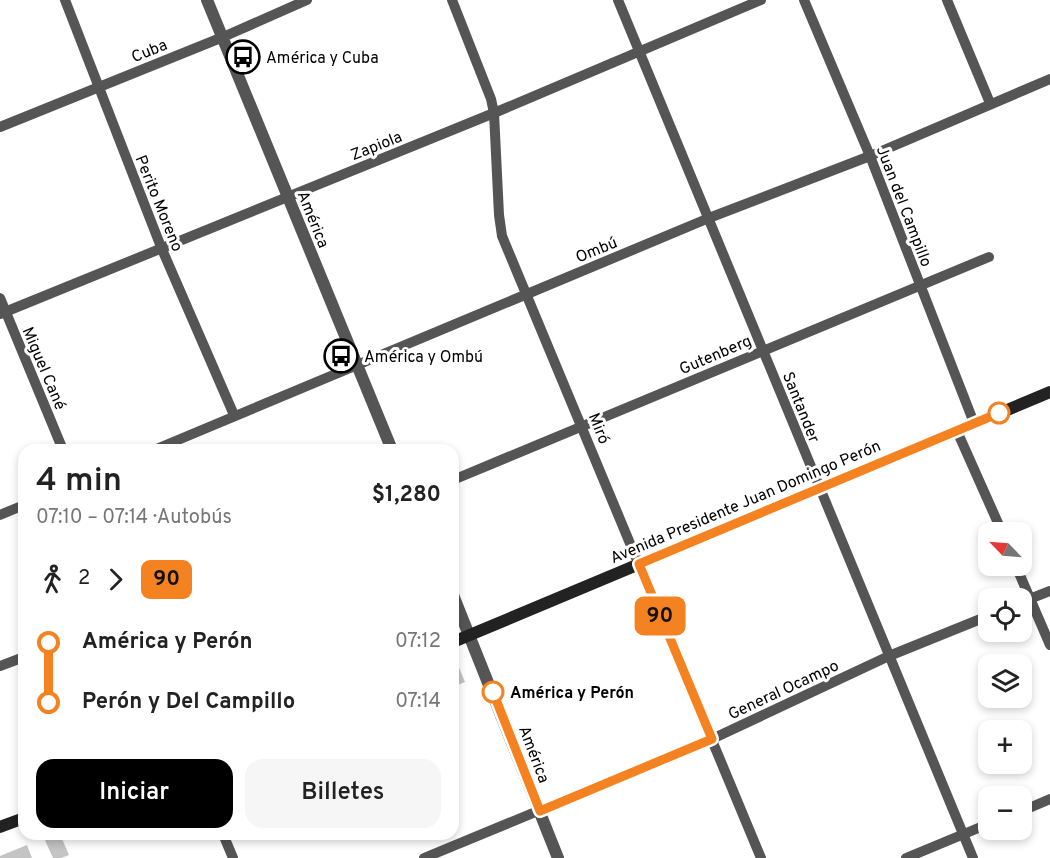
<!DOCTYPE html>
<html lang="es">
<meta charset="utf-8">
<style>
:root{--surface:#fff;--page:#f6f6f6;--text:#222;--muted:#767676;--accent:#000}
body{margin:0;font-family:Overpass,sans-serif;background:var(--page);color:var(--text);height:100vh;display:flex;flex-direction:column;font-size:22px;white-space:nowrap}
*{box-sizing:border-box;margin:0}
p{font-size:20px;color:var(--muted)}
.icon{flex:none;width:33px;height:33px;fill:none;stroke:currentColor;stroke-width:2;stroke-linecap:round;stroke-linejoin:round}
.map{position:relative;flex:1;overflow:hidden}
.drawer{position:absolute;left:18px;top:444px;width:441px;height:396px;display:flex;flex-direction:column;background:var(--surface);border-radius:18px;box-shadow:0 3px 9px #0003}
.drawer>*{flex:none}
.badge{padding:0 12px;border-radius:9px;font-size:21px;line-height:39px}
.needle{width:39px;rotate:295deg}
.fabs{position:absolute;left:978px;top:522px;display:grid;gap:12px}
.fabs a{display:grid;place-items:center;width:54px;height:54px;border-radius:12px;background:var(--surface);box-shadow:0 3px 9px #0003;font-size:30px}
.map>.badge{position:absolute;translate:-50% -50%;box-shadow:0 0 0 3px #fff}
.legs{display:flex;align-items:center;gap:9px;height:66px;padding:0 18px;font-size:20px}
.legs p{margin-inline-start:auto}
.summary{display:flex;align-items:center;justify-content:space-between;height:102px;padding:0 18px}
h1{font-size:33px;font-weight:600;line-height:45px}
.primary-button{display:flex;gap:12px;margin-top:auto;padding:12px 18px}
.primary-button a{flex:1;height:69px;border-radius:18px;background:var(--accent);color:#fff;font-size:24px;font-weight:600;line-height:69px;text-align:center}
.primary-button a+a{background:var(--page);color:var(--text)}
ul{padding:0 18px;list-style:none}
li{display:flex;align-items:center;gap:21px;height:60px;font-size:22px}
li i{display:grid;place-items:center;width:9px;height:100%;margin:0 8px;background:currentColor}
li i::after{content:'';width:15px;height:15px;margin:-8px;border:4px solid;border-radius:50%;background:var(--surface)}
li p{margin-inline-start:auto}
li:first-child i{background:linear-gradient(#0000 50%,currentColor 0)}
li:last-child i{background:linear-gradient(currentColor 50%,#0000 0)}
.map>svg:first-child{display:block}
</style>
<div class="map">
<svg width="1050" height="858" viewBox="0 0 1050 858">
<rect width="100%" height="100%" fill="#fff"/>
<g fill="#c4c4c4">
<path d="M 453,653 L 465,682 L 453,687 Z"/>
<path d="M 54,834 L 60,834 L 69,855 L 61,858 L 53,858 L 44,838 Z"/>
<path d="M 27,845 L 32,858 L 0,858 L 0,856 Z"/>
</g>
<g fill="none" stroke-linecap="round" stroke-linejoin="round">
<g stroke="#555" stroke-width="10">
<path d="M 65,0 L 161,247 L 234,415"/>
<path d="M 452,0 L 491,99 L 494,113 L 499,215 L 502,236 L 761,858"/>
<path d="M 618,0 L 973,858"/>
<path d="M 804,0 L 870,156 L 974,423"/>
<path d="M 947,0 L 990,103"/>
<path d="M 0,127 L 223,37 L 307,0"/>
<path d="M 0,298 L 63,450"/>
<path d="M 0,314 L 494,113 L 761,0"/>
<path d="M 957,431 L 1002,532"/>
<path d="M 154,450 L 709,218 L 870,156 L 1050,79"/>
<path d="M 453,480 L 989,257"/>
<path d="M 0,515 L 24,505"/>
<path d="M 1016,566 L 1050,645"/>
<path d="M 1022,602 L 1050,591"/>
<path d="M 0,666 L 24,657"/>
<path d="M 1022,811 L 1050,799"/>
<path d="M 223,834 L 233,858"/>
<path d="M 424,858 L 712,739 L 889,656 L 988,616"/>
<path d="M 906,858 L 988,824"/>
</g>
<g stroke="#555" stroke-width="12">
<path d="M 207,0 L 392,450"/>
<path d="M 453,595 L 558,858"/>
</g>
<g stroke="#222" stroke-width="12">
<path d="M 453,642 L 1050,392"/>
<path d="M 0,827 L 24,818"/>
</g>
</g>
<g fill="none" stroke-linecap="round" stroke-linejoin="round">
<defs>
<path id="line-1" d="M 493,692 L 540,811 L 712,739 L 639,564 L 999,413"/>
</defs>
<use href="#line-1" stroke="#fff" stroke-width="14"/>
<use href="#line-1" stroke="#f58220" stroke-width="9"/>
</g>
<defs>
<symbol id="bus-ring" viewBox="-11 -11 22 22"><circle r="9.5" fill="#fff" stroke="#000" stroke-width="1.5"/><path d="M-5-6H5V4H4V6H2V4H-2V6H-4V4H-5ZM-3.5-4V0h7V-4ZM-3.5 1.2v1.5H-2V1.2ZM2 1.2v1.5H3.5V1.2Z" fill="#000"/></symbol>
</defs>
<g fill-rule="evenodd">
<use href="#bus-ring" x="224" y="38" width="38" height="38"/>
<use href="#bus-ring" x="322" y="337" width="38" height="38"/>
</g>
<g fill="#fff" stroke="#f58220" stroke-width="3">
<circle cx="999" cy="413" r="10"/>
<circle cx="493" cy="692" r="10"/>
</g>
<g text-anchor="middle" stroke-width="6" stroke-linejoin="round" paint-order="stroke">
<g font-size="16" fill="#000" stroke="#fff">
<text transform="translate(149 50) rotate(-22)" y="6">Cuba</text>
<text transform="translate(376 145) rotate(-22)" y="6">Zapiola</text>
<text transform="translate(160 203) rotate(68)" y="6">Perito Moreno</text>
<text transform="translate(905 206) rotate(69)" y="6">Juan del Campillo</text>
<text transform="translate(314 219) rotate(68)" y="6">América</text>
<text transform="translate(596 249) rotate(-22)" y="6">Ombú</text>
<text transform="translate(715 354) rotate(-23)" y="6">Gutenberg</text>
<text transform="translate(45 368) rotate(67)" y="6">Miguel Cané</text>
<text transform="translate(802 407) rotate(68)" y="6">Santander</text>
<text transform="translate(600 428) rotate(68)" y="6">Miró</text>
<text transform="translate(745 501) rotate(-23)" y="6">Avenida Presidente Juan Domingo Perón</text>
<text transform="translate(783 689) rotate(-25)" y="6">General Ocampo</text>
<text transform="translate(535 754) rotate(69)" y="6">América</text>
</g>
<g font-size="16" fill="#000" stroke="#fff" text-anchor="start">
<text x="266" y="63">América y Cuba</text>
<text x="364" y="362">América y Ombú</text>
</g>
<g font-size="16" font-weight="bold" fill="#000" stroke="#fff" text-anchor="start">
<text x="510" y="698">América y Perón</text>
</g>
</g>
</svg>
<div class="fabs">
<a><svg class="needle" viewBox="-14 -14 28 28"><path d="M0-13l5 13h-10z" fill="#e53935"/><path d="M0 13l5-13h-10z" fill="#767676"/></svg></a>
<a><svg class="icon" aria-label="locate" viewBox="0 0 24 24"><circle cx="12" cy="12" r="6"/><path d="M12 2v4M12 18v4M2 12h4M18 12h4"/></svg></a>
<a><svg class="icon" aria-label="layers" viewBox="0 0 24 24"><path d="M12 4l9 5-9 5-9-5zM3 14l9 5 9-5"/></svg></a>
<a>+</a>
<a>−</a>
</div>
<b class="badge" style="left:660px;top:616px;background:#f58220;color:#111">90</b>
<section class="drawer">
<div class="summary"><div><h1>4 min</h1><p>07:10 – 07:14 · Autobús</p></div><b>$1,280</b></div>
<div class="legs"><svg class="icon" aria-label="walk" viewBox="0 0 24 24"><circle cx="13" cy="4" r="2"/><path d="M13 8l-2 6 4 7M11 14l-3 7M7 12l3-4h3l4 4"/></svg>2<svg class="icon" aria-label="forward" viewBox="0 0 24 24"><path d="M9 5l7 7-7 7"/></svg><b class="badge" style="background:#f58220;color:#111">90</b></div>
<ul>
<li><i style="color:#f58220"></i><b>América y Perón</b><p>07:12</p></li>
<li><i style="color:#f58220"></i><b>Perón y Del Campillo</b><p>07:14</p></li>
</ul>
<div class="primary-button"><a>Iniciar</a><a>Billetes</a></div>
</section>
</div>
